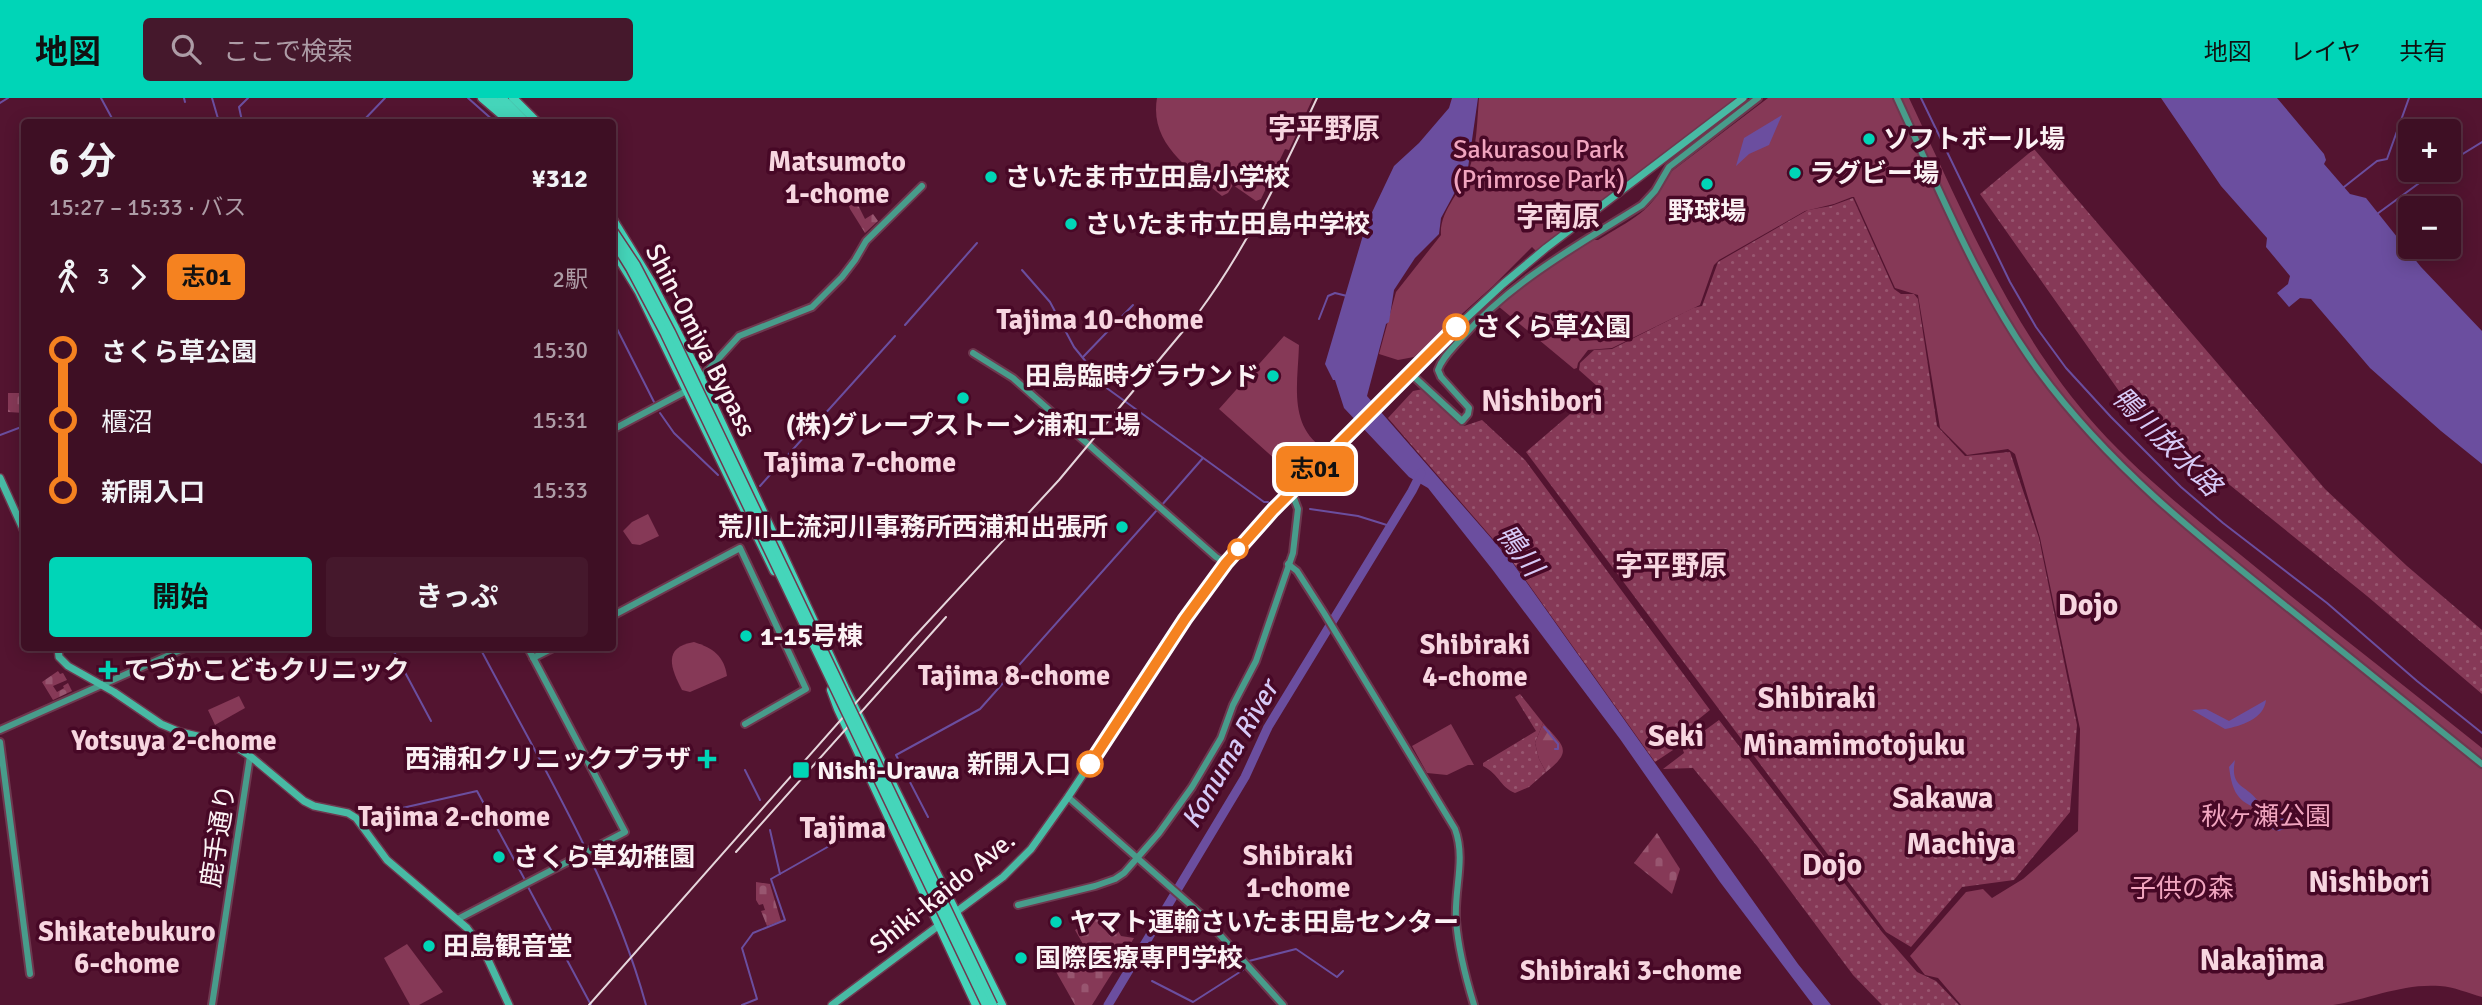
<!DOCTYPE html>
<html lang="ja">
<meta charset="utf-8">
<style>
:root{--surface:#3e0f24;--page:#45182c;--text:#f1f3f6;--muted:#ad9ca6;--line:#572f41;--accent:#00d5b7}
body{margin:0;font-family:Signika,"Noto Sans JP",sans-serif;background:var(--page);color:var(--text);height:100vh;display:flex;flex-direction:column;font-size:26px;white-space:nowrap}
*{box-sizing:border-box;margin:0}
p{font-size:23px;color:var(--muted)}
.icon{flex:none;width:38px;height:38px;fill:none;stroke:currentColor;stroke-width:2;stroke-linecap:round;stroke-linejoin:round}
.map{position:relative;flex:1;overflow:hidden}
.panel{position:absolute;left:21px;top:21px;width:595px;height:532px;display:flex;flex-direction:column;background:var(--surface);border-radius:7px;box-shadow:0 4px 18px #0003,0 0 0 2px var(--line)}
.panel>*{flex:none}
.badge{padding:0 14px;border-radius:10px;font-size:24px;line-height:46px}
.fabs{position:absolute;left:2398px;top:21px;display:grid;gap:14px}
.fabs a{display:grid;place-items:center;width:63px;height:63px;border-radius:7px;background:var(--surface);box-shadow:0 4px 18px #0003,0 0 0 2px var(--line);font-size:35px}
.map>.badge{position:absolute;translate:-50% -50%;box-shadow:0 0 0 4px #fff}
.legs{display:flex;align-items:center;gap:10px;height:77px;padding:0 28px;font-size:23px}
.legs p{margin-inline-start:auto}
.summary{display:flex;align-items:center;justify-content:space-between;height:119px;padding:0 28px}
h1{font-size:38px;font-weight:700;line-height:52px}
.cta{display:flex;gap:14px;margin-top:auto;padding:14px 28px}
.cta a{flex:1;height:80px;border-radius:7px;background:var(--accent);color:#111;font-size:28px;font-weight:700;line-height:80px;text-align:center}
.cta a+a{background:var(--page);color:var(--text)}
ul{padding:0 28px;list-style:none}
li{display:flex;align-items:center;gap:24px;height:70px;font-size:26px}
li i{display:grid;place-items:center;width:10px;height:100%;margin:0 9px;background:currentColor}
li i::after{content:'';width:18px;height:18px;margin:-9px;border:5px solid;border-radius:50%;background:var(--surface)}
li p{margin-inline-start:auto}
li:first-child i{background:linear-gradient(#0000 50%,currentColor 0)}
li:last-child i{background:linear-gradient(currentColor 50%,#0000 0)}
header{display:flex;align-items:center;gap:42px;box-sizing:border-box;height:98px;padding:0 35px;background:var(--accent);color:#111}
header strong{font-size:33px}
nav{display:flex;gap:38px;margin-inline-start:auto;font-size:24px}
.search{width:490px;height:63px;background:var(--page);display:flex;align-items:center;gap:18px;box-sizing:border-box;padding:0 24px;border-radius:7px;color:var(--muted);font-size:26px}
.map>svg:first-child{display:block}
</style>
<header>
<strong>地図</strong>
<div class="search"><svg class="icon" aria-label="search" viewBox="0 0 24 24"><circle cx="10" cy="10" r="6"/><path d="M15 15l6 6"/></svg>ここで検索</div>
<nav><a>地図</a><a>レイヤ</a><a>共有</a></nav>
</header>
<div class="map">
<svg width="2482" height="907" viewBox="0 0 2482 907">
<defs>
<pattern id="grass-dots" width="8" height="8" patternUnits="userSpaceOnUse" patternTransform="scale(1.75)"><rect width="8" height="8" fill="#863957"/><path d="M2 2h.1M6 6h.1" fill="none" stroke="#985670" stroke-width="1.8" stroke-linecap="round"/></pattern>
<pattern id="forest-firs" width="22" height="20" patternUnits="userSpaceOnUse" patternTransform="scale(1.75)"><rect width="22" height="20" fill="#863957"/><path d="M5 1l3.5 6h-7zM16 11l3.5 6h-7z" fill="#985670"/></pattern>
<pattern id="cemetery-stones" width="16" height="16" patternUnits="userSpaceOnUse" patternTransform="scale(1.75)"><rect width="16" height="16" fill="#863957"/><path d="M2 7V4a2 2 0 0 1 4 0v3zM10 15v-3a2 2 0 0 1 4 0v3z" fill="#985670"/></pattern>
</defs>
<rect width="100%" height="100%" fill="#531430"/>
<g fill="url(#grass-dots)">
<path d="M 2034,51 L 2325,391 L 2407,468 L 2482,532 L 2482,596 L 2367,498 L 2126,303 L 1980,96 Z"/>
<path d="M 1853,100 L 1894,191 L 1901,196 L 1914,196 L 1918,201 L 1937,328 L 1965,358 L 2010,354 L 2039,440 L 2077,627 L 2070,714 L 2014,782 L 1962,789 L 1911,849 L 1886,834 L 1526,354 L 1591,298 L 1597,288 L 1579,272 L 1580,265 L 1594,252 L 1612,251 L 1693,210 L 1702,208 L 1718,164 L 1808,112 L 1831,108 Z"/>
<path d="M 1423,291 L 1464,328 L 1482,322 L 1525,362 L 1710,612 L 1669,645 L 1673,652 L 1655,664 L 1512,463 L 1388,320 L 1413,293 Z"/>
<path d="M 1520,596 L 1543,625 L 1535,645 L 1539,661 L 1546,674 L 1529,689 L 1515,695 C 1500,689 1500,677 1483,668 L 1483,665 L 1536,633 L 1515,599 Z"/>
<path d="M 1719,622 L 1882,834 L 1917,874 L 1936,883 L 1959,907 L 1882,907 L 1853,877 L 1757,748 L 1693,670 L 1663,671 L 1684,655 L 1682,649 Z"/>
</g>
<path fill="url(#forest-firs)" d="M 1543,625 C 1563,648 1574,652 1546,674 L 1539,661 L 1535,645 Z"/>
<g fill="url(#cemetery-stones)">
<path d="M 856,103 L 865,121 L 873,116 L 878,123 L 865,135 L 850,111 L 849,108 Z"/>
<path d="M 8,295 L 24,295 L 24,315 L 8,314 Z"/>
<path d="M 58,573 L 60,576 L 63,575 L 67,582 L 53,588 L 57,594 L 64,590 L 63,588 L 68,585 L 72,593 L 53,602 L 42,584 Z"/>
<path d="M 1657,735 L 1680,771 L 1672,796 L 1634,765 Z"/>
<path d="M 756,784 L 770,786 L 781,823 L 767,828 L 761,813 L 765,812 L 763,806 L 759,807 L 756,802 Z"/>
<path d="M 1107,814 L 1121,838 L 1134,840 L 1092,907 L 1075,907 L 1050,863 L 1083,846 L 1075,832 Z"/>
</g>
<g fill="#863957">
<path d="M 1157,0 L 1313,0 L 1289,52 L 1285,51 L 1261,101 L 1256,103 L 1233,87 L 1228,95 L 1222,98 C 1191,71 1149,47 1157,0 Z"/>
<path d="M 1479,0 L 1738,0 L 1537,154 L 1532,149 L 1493,188 L 1414,259 L 1398,262 L 1379,256 L 1396,194 L 1441,137 C 1439,113 1462,93 1469,72 C 1477,49 1477,23 1479,0 Z"/>
<path d="M 1768,0 L 1909,0 C 1963,114 2012,234 2097,329 C 2142,379 2195,420 2247,462 C 2324,526 2404,587 2482,650 L 2482,899 C 2468,895 2454,889 2440,888 C 2403,885 2369,901 2333,907 L 1961,907 L 1938,880 L 1925,877 L 1910,858 L 1966,794 L 1983,791 L 1992,800 L 2023,781 L 2078,733 L 2080,631 L 2040,440 L 2015,356 L 2008,351 L 1967,357 L 1940,330 L 1918,197 L 1895,190 L 1854,99 L 1852,99 L 1834,106 L 1805,113 L 1719,162 L 1714,167 L 1700,207 L 1612,250 L 1588,252 L 1578,265 L 1577,270 L 1574,271 L 1498,208 L 1531,182 L 1592,142 L 1598,142 C 1630,122 1654,114 1668,76 Z"/>
<path d="M 1284,238 L 1299,247 C 1298,284 1288,327 1323,350 L 1296,380 L 1219,311 Z"/>
<path d="M 648,416 L 659,438 L 640,447 L 632,446 L 623,433 L 632,424 Z"/>
<path d="M 694,544 C 713,550 724,558 727,578 L 690,594 L 682,592 C 671,571 662,549 694,544 Z"/>
<path d="M 239,598 L 245,610 L 215,627 L 208,612 Z"/>
<path d="M 1451,626 L 1474,667 L 1468,667 L 1447,677 L 1427,675 L 1412,648 Z"/>
<path d="M 407,846 L 443,894 L 419,907 L 410,907 L 384,860 Z"/>
</g>
<g fill="#6b4e9f">
<path d="M 1452,0 L 1478,0 L 1468,70 L 1441,120 L 1439,136 L 1415,160 L 1394,192 L 1389,224 L 1386,226 L 1367,298 L 1512,464 L 1798,866 L 1831,907 L 1813,907 L 1720,784 L 1620,641 L 1492,471 L 1428,390 L 1409,379 L 1344,310 L 1335,282 L 1333,282 L 1325,266 L 1366,127 L 1394,68 L 1419,45 L 1449,10 Z"/>
<path d="M 2161,0 L 2277,0 L 2324,56 L 2326,62 L 2324,66 L 2350,96 L 2366,100 L 2421,169 L 2482,233 L 2482,366 L 2441,333 L 2370,270 L 2311,201 L 2300,200 L 2289,209 L 2277,195 L 2288,186 L 2290,178 L 2266,149 L 2267,140 L 2221,88 Z"/>
<path d="M 1782,17 L 1769,47 L 1749,56 L 1736,68 L 1744,40 Z"/>
<path d="M 2266,602 C 2264,621 2241,628 2225,631 L 2192,612 L 2206,611 L 2229,623 Z"/>
<path d="M 2235,662 C 2229,693 2249,685 2261,708 L 2256,710 C 2235,702 2232,690 2229,669 Z"/>
<path d="M 2266,710 L 2269,710 L 2289,724 L 2289,729 L 2279,733 L 2272,731 L 2264,717 Z"/>
</g>
<g fill="none" stroke-linecap="round" stroke-linejoin="round">
<g stroke="#6b4e9f" stroke-width="2">
<path d="M 101,0 L 114,24"/>
<path d="M 184,0 L 185,4"/>
<path d="M 212,0 L 219,24"/>
<path d="M 468,0 L 495,24"/>
<path d="M 1921,0 L 2010,184 L 2036,229 L 2066,270 L 2111,319 L 2181,389 L 2223,425 L 2327,505 L 2417,583 L 2482,635"/>
<path d="M 0,5 L 8,0"/>
<path d="M 242,23 L 239,9 L 248,0"/>
<path d="M 362,24 L 385,0"/>
<path d="M 2448,65 L 2482,44"/>
<path d="M 2344,89 L 2377,63 L 2387,61 L 2409,0"/>
<path d="M 2377,116 L 2437,72"/>
<path d="M 1022,172 L 1050,204 L 1074,249 L 1108,291 L 1264,404 L 1268,404"/>
<path d="M 612,221 L 654,304"/>
<path d="M 1319,221 L 1328,198 L 1335,195 L 1347,198"/>
<path d="M 905,227 L 977,145"/>
<path d="M 1083,259 L 1133,207"/>
<path d="M 660,315 L 674,335 L 718,377"/>
<path d="M 0,337 L 24,328"/>
<path d="M 760,388 L 895,238"/>
<path d="M 1161,408 L 1203,360"/>
<path d="M 1310,411 L 1358,418 L 1390,428"/>
<path d="M 392,550 L 431,623"/>
<path d="M 480,550 C 541,666 611,780 646,907"/>
<path d="M 1544,629 L 1558,646 L 1558,651 L 1555,651"/>
<path d="M 745,672 L 760,702"/>
<path d="M 389,713 L 477,693 L 525,782"/>
<path d="M 928,719 L 896,657 L 980,611 L 1157,412"/>
<path d="M 770,732 L 780,776"/>
<path d="M 527,787 L 591,907"/>
<path d="M 1249,863 L 1296,851 L 1337,879 L 1343,873"/>
<path d="M 1132,869 L 1134,871"/>
<path d="M 1152,883 L 1193,904 L 1243,872"/>
<path d="M 742,907 L 757,901 L 742,850 L 753,835 L 785,822 L 771,781 L 854,734 L 882,725"/>
</g>
<path stroke="#6b4e9f" stroke-width="9" d="M 1108,907 L 1245,679 L 1268,629 L 1412,393 L 1421,375"/>
<defs>
<g id="secondary">
<path d="M 1897,0 C 1940,93 1978,189 2039,273 C 2110,369 2199,439 2292,513 C 2356,564 2419,615 2482,666"/>
<path d="M 973,255 L 1013,280 L 1216,459 L 1226,465"/>
<path d="M 1410,275 L 1462,323 L 1468,316 L 1469,310 L 1441,279 L 1438,272 C 1442,260 1452,251 1460,242 C 1510,184 1578,147 1642,107 L 1655,93 L 1669,69 L 1758,0"/>
<path d="M 699,282 L 739,238 L 812,209 L 842,179 L 855,162 L 866,143 L 922,88"/>
<path d="M 612,332 L 688,292"/>
<path d="M 1288,466 L 1297,473 L 1324,515 L 1455,731 C 1466,761 1454,791 1456,822 C 1458,850 1466,881 1474,907"/>
<path d="M 612,518 L 740,450 L 806,591 L 745,626"/>
<path d="M 533,560 L 553,550"/>
<path d="M 0,632 L 185,550"/>
<path d="M 0,644 L 30,876"/>
<path d="M 1068,699 L 1202,817 L 1283,907"/>
<path d="M 1018,807 L 1095,788 L 1115,781 L 1124,775 L 1159,735 L 1192,689 L 1221,640 L 1233,607 L 1256,563 L 1293,455 L 1298,411 L 1292,395"/>
<path d="M 458,821 L 625,734 L 528,550"/>
<path d="M 212,907 L 250,658"/>
</g>
<g id="primary">
<path d="M 0,380 L 24,433"/>
<path d="M 58,550 L 59,559 L 68,568 L 114,594 L 161,626 L 180,634 L 232,646 L 250,658 L 304,703 L 314,708 L 348,715 L 356,720 L 387,762 L 467,830 L 484,853 L 509,907"/>
<path d="M 952,817 L 1003,779 L 1031,751 L 1068,699 L 1210,485 L 1273,412 L 1431,253 L 1503,186 L 1546,150 L 1743,0"/>
<path d="M 832,907 L 942,825"/>
</g>
<g id="highway">
<path d="M 482,0 L 510,24"/>
<path d="M 492,0 L 517,24"/>
<path d="M 502,0 L 526,24"/>
<path d="M 513,0 L 537,24"/>
<path d="M 612,120 L 652,185 L 698,274 L 845,590 L 1002,907"/>
<path d="M 612,150 L 639,194 L 774,473"/>
<path d="M 831,592 L 838,611 L 976,907"/>
</g>
</defs>
<use href="#secondary" stroke="#6e384f" stroke-width="10"/>
<use href="#primary" stroke="#6e384f" stroke-width="10"/>
<use href="#highway" stroke="#6e384f" stroke-width="11"/>
<use href="#secondary" stroke="#489c8b" stroke-width="6"/>
<use href="#primary" stroke="#48baa4" stroke-width="7"/>
<use href="#highway" stroke="#45d5ba" stroke-width="8"/>
<g stroke="#e6d6dc" stroke-width="2">
<path d="M 736,754 L 946,519"/>
<path d="M 589,907 L 914,539 L 1059,382 L 1199,214 C 1248,148 1282,74 1317,0"/>
</g>
<defs>
<g id="highway-bridge">
<path d="M 612,131 L 636,167 L 671,234 L 993,907"/>
<path d="M 612,141 L 630,170 L 665,236 L 986,907"/>
</g>
</defs>
<use href="#highway-bridge" stroke="#6e384f" stroke-width="11" stroke-linecap="butt"/>
<use href="#highway-bridge" stroke="#45d5ba" stroke-width="8"/>
</g>
<g fill="none" stroke-linecap="round" stroke-linejoin="round">
<defs>
<path id="line-1" d="M 1090,666 L 1185,521 L 1226,465 L 1273,412 L 1456,229"/>
</defs>
<use href="#line-1" stroke="#fff" stroke-width="16"/>
<use href="#line-1" stroke="#f58220" stroke-width="10"/>
</g>
<g fill="#00d5b7" stroke="#470826" stroke-width="2.5">
<circle cx="1869" cy="41" r="7"/>
<circle cx="1795" cy="75" r="7"/>
<circle cx="991" cy="79" r="7"/>
<circle cx="1707" cy="86" r="7"/>
<circle cx="1071" cy="126" r="7"/>
<circle cx="1273" cy="278" r="7"/>
<circle cx="963" cy="300" r="7"/>
<circle cx="1122" cy="429" r="7"/>
<circle cx="746" cy="538" r="7"/>
<path d="M104.5 561.5h7v7h7v7h-7v7h-7v-7h-7v-7h7z"/>
<path d="M703.5 650.5h7v7h7v7h-7v7h-7v-7h-7v-7h7z"/>
<rect x="792" y="663" width="18" height="18" rx="3.5"/>
<circle cx="499" cy="759" r="7"/>
<circle cx="1056" cy="824" r="7"/>
<circle cx="429" cy="848" r="7"/>
<circle cx="1021" cy="860" r="7"/>
</g>
<g fill="#fff" stroke="#f58220" stroke-width="3.5">
<circle cx="1456" cy="229" r="12"/>
<circle cx="1238" cy="451" r="9"/>
<circle cx="1090" cy="666" r="12"/>
</g>
<g text-anchor="middle" stroke-width="7" stroke-linejoin="round" paint-order="stroke">
<g font-size="26" font-weight="bold" fill="#fbf2f4" stroke="#470826" text-anchor="start">
<text x="1883" y="50">ソフトボール場</text>
<text x="1809" y="84">ラグビー場</text>
<text x="1005" y="88">さいたま市立田島小学校</text>
<text x="1707" y="122" text-anchor="middle">野球場</text>
<text x="1085" y="135">さいたま市立田島中学校</text>
<text x="1259" y="287" text-anchor="end">田島臨時グラウンド</text>
<text x="963" y="336" text-anchor="middle">(株)グレープストーン浦和工場</text>
<text x="1108" y="438" text-anchor="end">荒川上流河川事務所西浦和出張所</text>
<text x="760" y="547">1-15号棟</text>
<text x="124" y="581">てづかこどもクリニック</text>
<text x="691" y="670" text-anchor="end">西浦和クリニックプラザ</text>
<text x="817" y="681">Nishi-Urawa</text>
<text x="513" y="768">さくら草幼稚園</text>
<text x="1070" y="833">ヤマト運輸さいたま田島センター</text>
<text x="443" y="857">田島観音堂</text>
<text x="1035" y="869">国際医療専門学校</text>
</g>
<g font-size="26" fill="#f1a5bf" stroke="#470826">
<text x="1539" y="60">Sakurasou Park<tspan x="1539" dy="30">(Primrose Park)</tspan></text>
<text x="2266" y="727">秋ヶ瀬公園</text>
<text x="2182" y="799">子供の森</text>
</g>
<g font-size="26" font-weight="bold" fill="#fbf2f4" stroke="#470826" text-anchor="start">
<text x="1475" y="238">さくら草公園</text>
<text x="1071" y="675" text-anchor="end">新開入口</text>
</g>
<g font-size="26" fill="#fbf2f4" stroke="#470826">
<text transform="translate(701 242) rotate(63)" y="9">Shin-Omiya Bypass</text>
<text transform="translate(218 738) rotate(-81)" y="9">鹿手通り</text>
<text transform="translate(942 794) rotate(-39)" y="9">Shiki-kaido Ave.</text>
</g>
<g font-size="28" font-weight="bold" fill="#f7d6e0" stroke="#470826">
<text x="1324" y="40">字平野原</text>
<text x="837" y="73">Matsumoto<tspan x="837" dy="32">1-chome</tspan></text>
<text x="1558" y="128">字南原</text>
<text x="1100" y="231">Tajima 10-chome</text>
<text x="860" y="374">Tajima 7-chome</text>
<text x="1671" y="477">字平野原</text>
<text x="1475" y="556">Shibiraki<tspan x="1475" dy="32">4-chome</tspan></text>
<text x="1014" y="587">Tajima 8-chome</text>
<text x="174" y="652">Yotsuya 2-chome</text>
<text x="454" y="728">Tajima 2-chome</text>
<text x="1298" y="767">Shibiraki<tspan x="1298" dy="32">1-chome</tspan></text>
<text x="127" y="843">Shikatebukuro<tspan x="127" dy="32">6-chome</tspan></text>
<text x="1631" y="882">Shibiraki 3-chome</text>
</g>
<g font-size="28" font-style="italic" fill="#d6c9f6" stroke="#470826">
<text transform="translate(2167 343) rotate(45)" y="10">鴨川放水路</text>
<text transform="translate(1520 452) rotate(53)" y="10">鴨川</text>
<text transform="translate(1229 656) rotate(-60)" y="10">Konuma River</text>
</g>
<g font-size="30" font-weight="bold" fill="#f7d6e0" stroke="#470826">
<text x="1542" y="313">Nishibori</text>
<text x="2088" y="517">Dojo</text>
<text x="1817" y="610">Shibiraki</text>
<text x="1676" y="648">Seki</text>
<text x="1854" y="657">Minamimotojuku</text>
<text x="1943" y="710">Sakawa</text>
<text x="843" y="740">Tajima</text>
<text x="1961" y="756">Machiya</text>
<text x="1832" y="777">Dojo</text>
<text x="2369" y="794">Nishibori</text>
<text x="2262" y="872">Nakajima</text>
</g>
</g>
</svg>
<div class="fabs">
<a>+</a>
<a>−</a>
</div>
<b class="badge" style="left:1315px;top:371px;background:#f58220;color:#111">志01</b>
<section class="panel">
<div class="summary"><div><h1>6 分</h1><p>15:27 – 15:33 · バス</p></div><b>¥312</b></div>
<div class="legs"><svg class="icon" aria-label="walk" viewBox="0 0 24 24"><circle cx="13" cy="4" r="2"/><path d="M13 8l-2 6 4 7M11 14l-3 7M7 12l3-4h3l4 4"/></svg>3<svg class="icon" aria-label="forward" viewBox="0 0 24 24"><path d="M9 5l7 7-7 7"/></svg><b class="badge" style="background:#f58220;color:#111">志01</b><p>2駅</p></div>
<ul>
<li><i style="color:#f58220"></i><b>さくら草公園</b><p>15:30</p></li>
<li><i style="color:#f58220"></i><span>櫃沼</span><p>15:31</p></li>
<li><i style="color:#f58220"></i><b>新開入口</b><p>15:33</p></li>
</ul>
<div class="cta"><a>開始</a><a>きっぷ</a></div>
</section>
</div>
